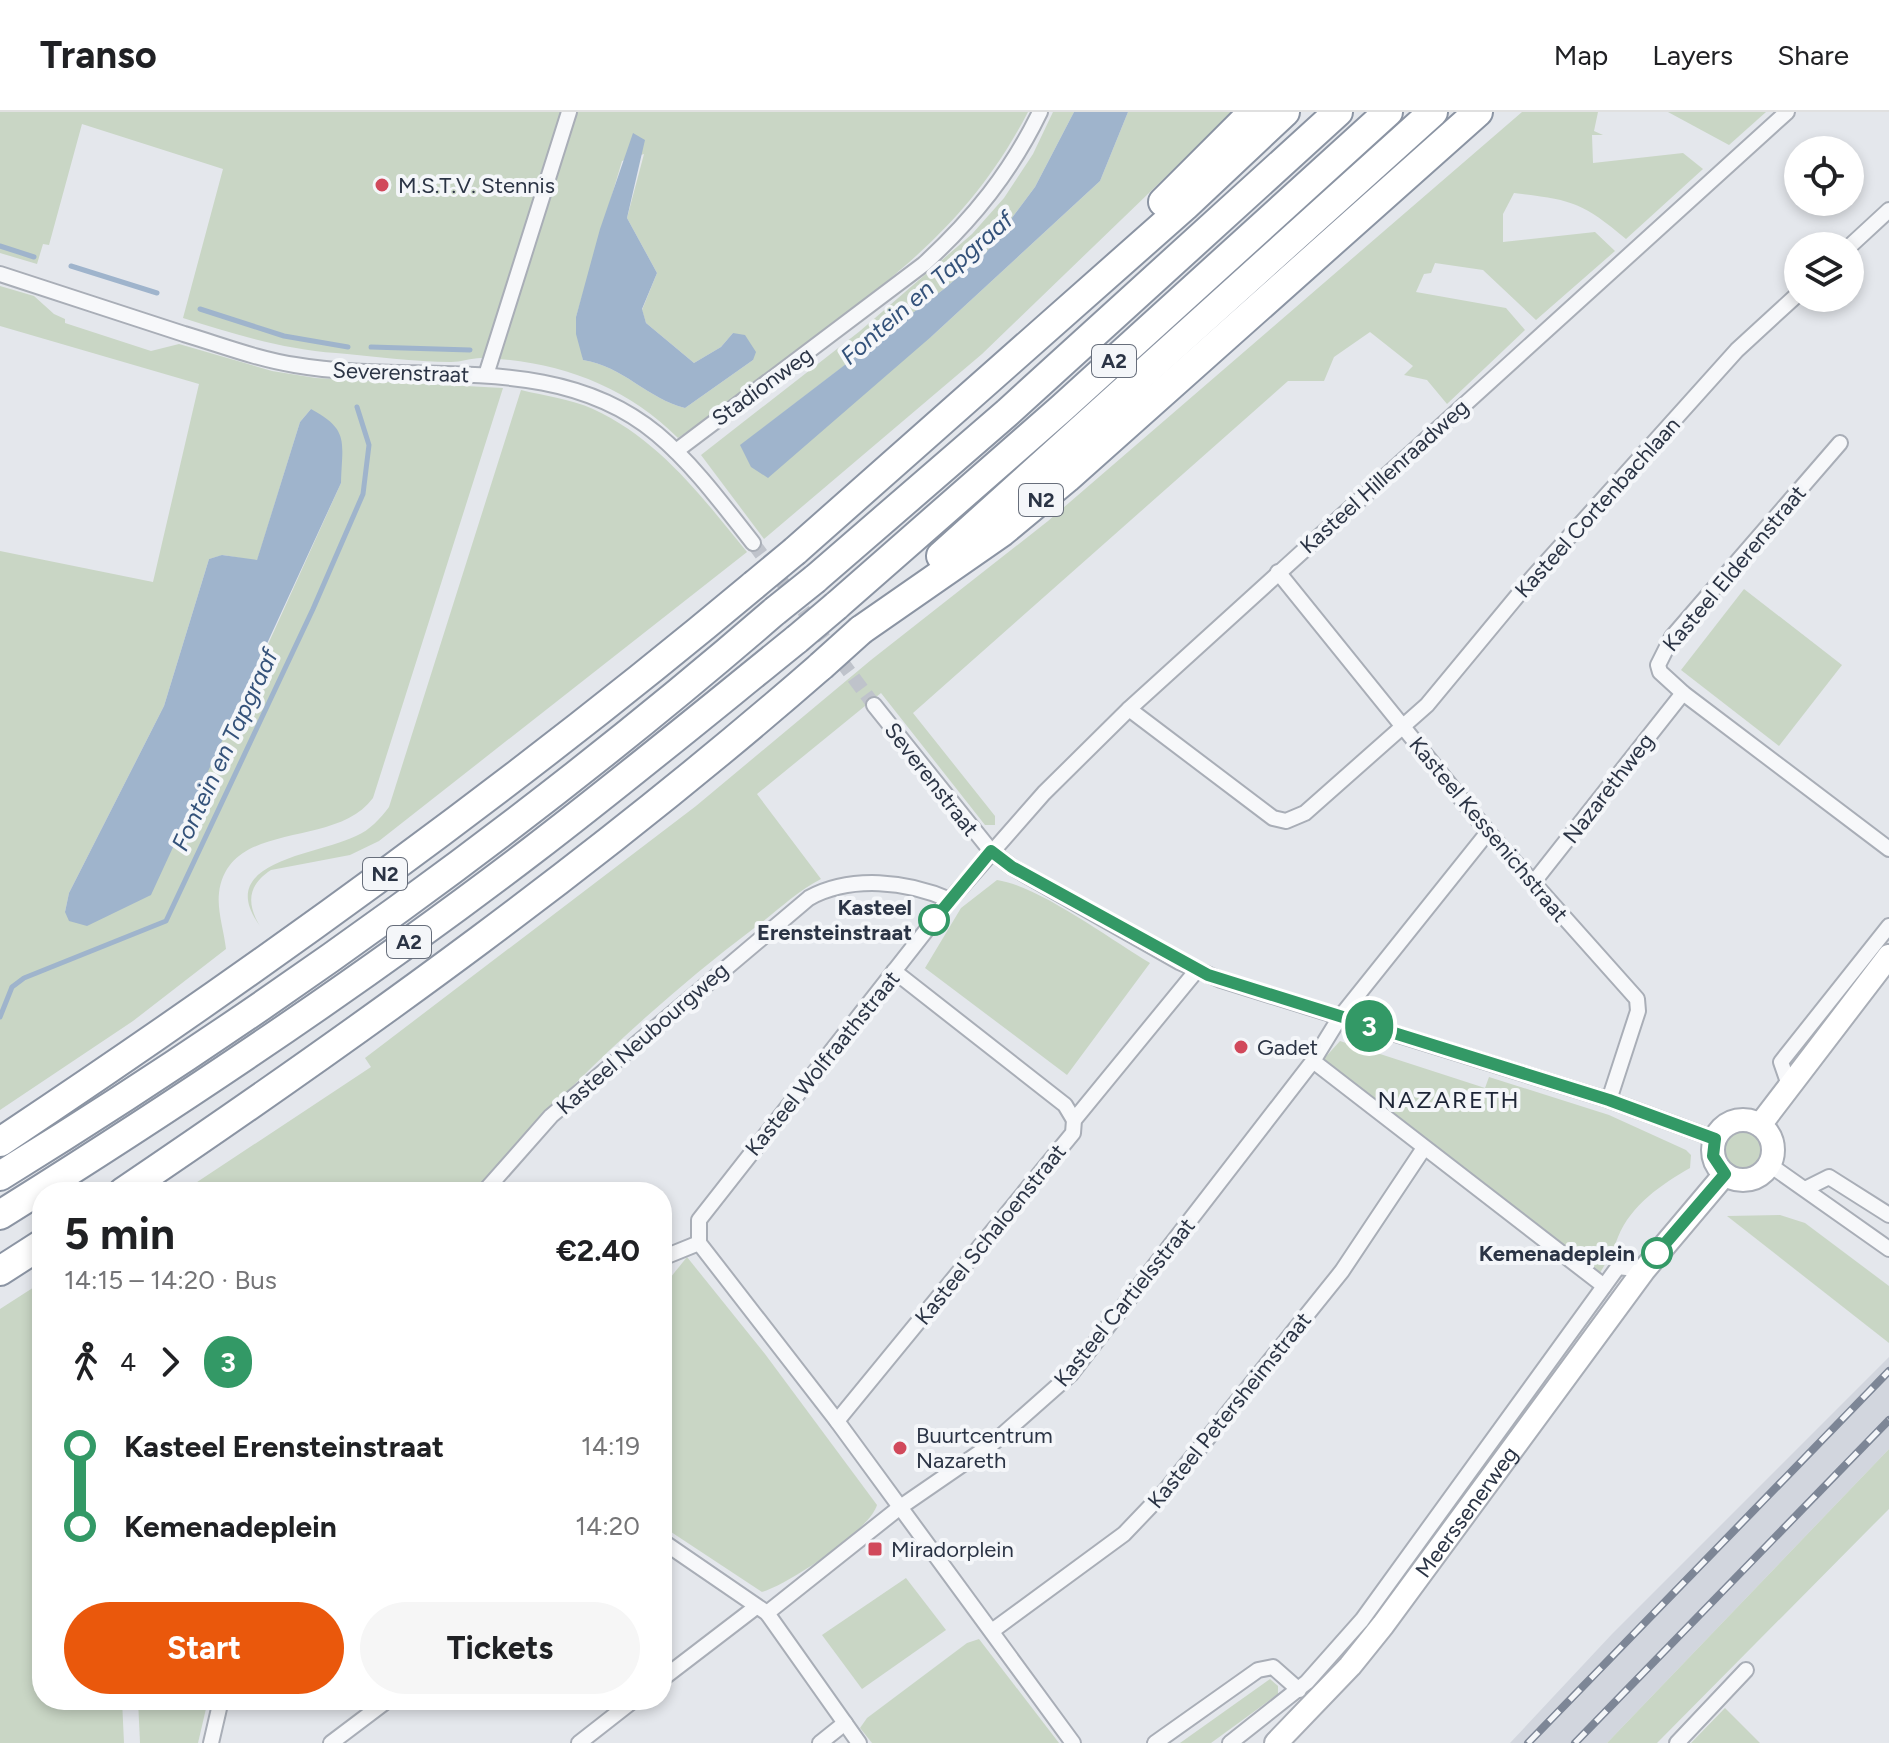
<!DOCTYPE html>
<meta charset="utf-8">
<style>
:root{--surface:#fff;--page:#f6f6f6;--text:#202124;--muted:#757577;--line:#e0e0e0;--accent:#ea580c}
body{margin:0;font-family:Figtree,sans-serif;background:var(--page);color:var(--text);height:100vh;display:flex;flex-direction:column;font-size:30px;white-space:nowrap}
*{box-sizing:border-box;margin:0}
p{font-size:26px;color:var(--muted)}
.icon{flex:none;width:44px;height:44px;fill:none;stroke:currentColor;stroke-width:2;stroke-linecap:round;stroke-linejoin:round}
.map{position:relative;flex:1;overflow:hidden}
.panel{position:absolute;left:32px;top:1070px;width:640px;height:528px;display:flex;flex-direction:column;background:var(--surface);border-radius:32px;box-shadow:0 4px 12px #0003}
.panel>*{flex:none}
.badge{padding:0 16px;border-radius:26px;font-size:28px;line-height:52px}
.buttons{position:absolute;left:1784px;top:24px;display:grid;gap:16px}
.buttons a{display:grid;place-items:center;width:80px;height:80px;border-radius:50%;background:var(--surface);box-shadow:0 4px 12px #0003;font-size:40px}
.map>.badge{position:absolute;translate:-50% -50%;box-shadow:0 0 0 4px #fff}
.legs{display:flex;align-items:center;gap:12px;height:88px;padding:0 32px;font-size:26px}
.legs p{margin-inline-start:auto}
.overview{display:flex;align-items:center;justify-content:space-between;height:136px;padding:0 32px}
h1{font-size:44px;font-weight:700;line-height:60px}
.button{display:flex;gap:16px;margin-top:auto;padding:16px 32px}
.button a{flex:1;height:92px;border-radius:48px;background:var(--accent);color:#fff;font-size:32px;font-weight:700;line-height:92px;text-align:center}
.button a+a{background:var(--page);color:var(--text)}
ul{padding:0 32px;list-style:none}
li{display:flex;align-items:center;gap:28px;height:80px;font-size:30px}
li i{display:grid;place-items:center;width:12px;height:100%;margin:0 10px;background:currentColor}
li i::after{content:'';width:20px;height:20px;margin:-10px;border:6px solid;border-radius:50%;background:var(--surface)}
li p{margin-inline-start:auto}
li:first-child i{background:linear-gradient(#0000 50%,currentColor 0)}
li:last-child i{background:linear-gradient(currentColor 50%,#0000 0)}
header{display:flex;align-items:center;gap:48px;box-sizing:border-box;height:112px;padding:0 40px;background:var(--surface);border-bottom:2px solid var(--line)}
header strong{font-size:38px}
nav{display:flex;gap:44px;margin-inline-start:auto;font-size:28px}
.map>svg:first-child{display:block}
</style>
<header>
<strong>Transo</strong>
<nav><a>Map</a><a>Layers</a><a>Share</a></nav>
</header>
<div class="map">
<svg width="1889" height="1631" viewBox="0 0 1889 1631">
<rect width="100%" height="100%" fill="#e4e7ec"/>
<path fill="#d2d6de" d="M 1889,1245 L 1889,1337 L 1607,1631 L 1510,1631 L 1612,1522 Z"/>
<g fill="#c9d6c5" fill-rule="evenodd">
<path d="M 0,0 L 1028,0 C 978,96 919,145 836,210 C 784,250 732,289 678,326 C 625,273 556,248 481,246 C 471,246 461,250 451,250 C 416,250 372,244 336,241 C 283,237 233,222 183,206 L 223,57 L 82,12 L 49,133 L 43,132 L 37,152 L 0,141 ZM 644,42 L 627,106 L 657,161 L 642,198 L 646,211 L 694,251 L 721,235 L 733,221 L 753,248 L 685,296 C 648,287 623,254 583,248 L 576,205 L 622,49 Z"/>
<path d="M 1053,0 L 1074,0 L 1035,75 L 985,142 L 944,177 L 741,333 L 932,224 L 1100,69 L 1128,0 L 1233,0 L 982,242 L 764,427 L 701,343 L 860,219 L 972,122 L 1004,86 L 1033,42 Z"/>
<path d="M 1522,0 L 1598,0 L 1594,19 L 1603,23 L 1592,23 L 1593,51 L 1683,41 L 1703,57 L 1626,127 C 1581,89 1571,88 1514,81 L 1503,102 L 1503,130 L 1595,120 L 1615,139 L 1536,208 L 1483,158 L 1435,151 L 1431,161 L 1424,162 L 1416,180 L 1506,196 L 1525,218 L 1447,292 L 1427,268 L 1404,263 L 1413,254 L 1370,220 L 1334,245 L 1324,269 L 1288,269 L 913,601 L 995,704 L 995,713 L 985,713 L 881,581 L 757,682 L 821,767 C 797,779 775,801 753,817 C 651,894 557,984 474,1080 L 182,1080 L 371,955 L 365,946 L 696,694 L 871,548 L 1048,409 Z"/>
<path d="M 1668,0 L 1766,0 L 1729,33 Z"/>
<path d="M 0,174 L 34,184 L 54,202 L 65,207 L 65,211 L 151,239 L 179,232 L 272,259 L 316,266 L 503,276 L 373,686 C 335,738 229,706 219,781 C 217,798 224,819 226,837 L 133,909 L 0,998 L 0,439 L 153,470 L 199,272 L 0,214 ZM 311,297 L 341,371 L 265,539 L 65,800 L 69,781 L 164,594 L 209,447 L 223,443 L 257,449 L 300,310 Z"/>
<path d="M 521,278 C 545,284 571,287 593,297 C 660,328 702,385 747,440 L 379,729 L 350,743 L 271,758 C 248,773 246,791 260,814 C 212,749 318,743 356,724 C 370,718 380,707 389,695 Z"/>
<path d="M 1744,477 L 1842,553 L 1779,634 L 1681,558 Z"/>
<path d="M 997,768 C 1039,774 1111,828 1150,851 L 1067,963 L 925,856 L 961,796 Z"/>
<path d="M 1340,929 L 1485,976 L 1489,965 L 1609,1003 L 1686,1038 L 1691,1043 L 1690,1056 C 1662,1072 1631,1093 1618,1125 C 1612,1140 1607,1150 1598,1164 L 1321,950 Z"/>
<circle cx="1744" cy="1039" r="21"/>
<path d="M 1780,1103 L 1805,1111 L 1889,1174 L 1889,1231 L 1727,1104 Z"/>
<path d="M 687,1145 L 765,1242 L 877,1393 C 870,1418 789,1472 762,1480 L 662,1414 L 662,1176 Z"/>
<path d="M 42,1170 L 42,1588 L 122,1588 L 124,1631 L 0,1631 L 0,1197 Z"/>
<path d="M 1889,1337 L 1889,1397 L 1874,1412 L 1657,1631 L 1607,1631 Z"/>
<path d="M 906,1466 L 946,1518 L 862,1577 L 822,1523 Z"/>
<path d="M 979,1527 L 1059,1631 L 872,1631 L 860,1616 L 867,1606 L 967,1531 Z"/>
<path d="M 1270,1567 L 1278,1574 L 1278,1582 L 1211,1631 L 1180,1631 Z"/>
<path d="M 138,1588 L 208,1588 L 198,1631 L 140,1631 Z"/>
<path d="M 1725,1596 L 1760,1631 L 1691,1631 Z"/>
</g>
<g fill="#9fb4cc">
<path d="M 1074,0 L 1128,0 L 1100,69 L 932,224 L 768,366 L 751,355 L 740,333 L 944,177 L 985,142 L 1035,75 Z"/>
<path d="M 633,21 L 645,28 L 627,106 L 657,161 L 642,197 L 646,211 L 694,251 L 721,235 L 733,221 L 745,223 L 756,240 L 753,248 L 685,296 C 648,287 623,254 583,248 L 576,222 L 576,205 L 600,117 Z"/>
<path d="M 311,297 C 350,318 342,330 341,371 L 151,783 L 87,814 L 69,809 L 65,800 L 69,781 L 164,594 L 209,447 L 222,443 L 257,448 L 300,310 Z"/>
</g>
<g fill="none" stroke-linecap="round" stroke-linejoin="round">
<g stroke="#9fb4cc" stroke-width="5">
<path d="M 0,134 L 34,145"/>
<path d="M 71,154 L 157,181"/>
<path d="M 200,197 L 284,224 L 348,235"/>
<path d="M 371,235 L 470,238"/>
<path d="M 0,905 L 12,875 L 24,866 L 166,809 L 313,497 L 363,382 L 369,333 L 357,295"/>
</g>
<path stroke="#bfc3cb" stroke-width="14" stroke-dasharray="14 7" stroke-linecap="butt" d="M 753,431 L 874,593"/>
<defs>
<g id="street">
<path d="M 1850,134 L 1889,98"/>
<path d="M 0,162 C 61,182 123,202 184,222 C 221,233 257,247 295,253 C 416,274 555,237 657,322 C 694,353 723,393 753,431"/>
<path d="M 486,263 L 569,0"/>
<path d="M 1840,331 L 1672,525 L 1658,553 L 1660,560 L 1683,581 L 1889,737"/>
<path d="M 676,339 L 924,152 C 973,107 1011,60 1040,0"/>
<path d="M 1278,460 L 1488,720 L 1637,887 L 1638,899 L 1609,988"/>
<path d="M 874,593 L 991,739 L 1012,755 L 1179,850 L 1221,868 L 1609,988 L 1715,1027"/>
<path d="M 1129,597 L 1273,706 L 1286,709 L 1305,701 L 1427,593 L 1533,465 L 1737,238 L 1798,182"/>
<path d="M 1488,720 L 1340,905 L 1313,949 L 1604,1174"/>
<path d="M 1533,771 L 1683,581"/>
<path d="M 894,859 L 1065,993 L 1074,1008"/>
<path d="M 1789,973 L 1781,950 L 1889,814"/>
<path d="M 1770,1053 L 1889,1137"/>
<path d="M 1807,1076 L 1829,1065 L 1889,1103"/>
<path d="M 484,1080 L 551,1004 L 809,786 C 851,763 907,769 950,788"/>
<path d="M 662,1146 L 699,1131"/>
<path d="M 837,1309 L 1073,1021 L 1074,1008 L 1197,858"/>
<path d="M 662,1429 L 767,1501 L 859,1631"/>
<path d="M 767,1501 L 899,1396 L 992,1332 L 1071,1262 L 1313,949"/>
<path d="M 992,1519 L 1124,1422 L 1166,1378 L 1342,1159 L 1424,1036"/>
<path d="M 662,1567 L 756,1495"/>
<path d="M 211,1631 L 221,1588"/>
<path d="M 331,1631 L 388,1588"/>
<path d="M 579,1631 L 634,1588"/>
<path d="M 820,1631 L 845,1611"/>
<path d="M 1073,1631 L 837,1309 L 699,1131 L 699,1108 L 950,788 L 1044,681 L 1129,597 L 1787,0"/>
<path d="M 1155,1631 L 1258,1558 L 1273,1555 L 1299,1578"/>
<path d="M 1230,1631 L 1307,1570 L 1362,1508 L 1618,1155 L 1644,1158"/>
<path d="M 1677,1631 L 1746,1558"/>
</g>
<g id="secondary">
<circle cx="1743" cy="1038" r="30"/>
<path d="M 1760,1013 L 1889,844"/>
<path id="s1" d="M 1276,1631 L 1350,1554 L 1383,1513 L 1644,1158 L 1725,1062"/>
</g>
<g id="highway">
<path d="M 1163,90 L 1253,0"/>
<path d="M 795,439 L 1185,94 L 1285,0"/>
<path d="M 941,444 L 1433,0"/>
<path d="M 815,467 L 1008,300 L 1338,0"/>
<path d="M 836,494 L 1062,296 L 1388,0"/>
<path d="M 861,518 L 1002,420 L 1067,366 L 1478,0"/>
<path d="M 0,1030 C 260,857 514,674 754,473"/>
<path d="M 0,1064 C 268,899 537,705 775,499"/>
<path d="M 123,1080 C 364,917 601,746 821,554"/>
<path d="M 0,1103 C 182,989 362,869 533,738 C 622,670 709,598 797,527"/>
<path d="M 0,1159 L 42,1132"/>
</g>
</defs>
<use href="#street" stroke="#a9aeb7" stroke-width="18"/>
<use href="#secondary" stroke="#a9aeb7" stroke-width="26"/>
<use href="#highway" stroke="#8b94a3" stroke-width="32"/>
<use href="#street" stroke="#f7f8fa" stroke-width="14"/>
<use href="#secondary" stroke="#fff" stroke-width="22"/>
<use href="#highway" stroke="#fff" stroke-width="28"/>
<defs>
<g id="rail">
<path d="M 1528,1631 L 1889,1259"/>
<path d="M 1575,1631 L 1889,1308"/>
</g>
</defs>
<use href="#rail" stroke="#7d8696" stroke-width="8"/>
<use href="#rail" stroke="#f4f6f9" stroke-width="5" stroke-dasharray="15" stroke-linecap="butt"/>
<defs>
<g id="highway-bridge">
<path d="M 754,473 L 795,439"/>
<path d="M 775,499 L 815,467"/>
<path d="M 797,527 L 836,494"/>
<path d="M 821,554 L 861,518"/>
</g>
</defs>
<use href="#highway-bridge" stroke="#8b94a3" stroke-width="32" stroke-linecap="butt"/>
<use href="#highway-bridge" stroke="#fff" stroke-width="28"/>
</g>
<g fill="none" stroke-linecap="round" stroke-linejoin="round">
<defs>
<path id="line-1" d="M 934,808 L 991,739 L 1012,755 L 1208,863 L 1609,988 L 1715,1027 L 1713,1044 L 1725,1062 L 1657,1141"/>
</defs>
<use href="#line-1" stroke="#fff" stroke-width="18"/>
<use href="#line-1" stroke="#396" stroke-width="12"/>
</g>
<g fill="#d1495b" stroke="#f4f6f9" stroke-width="3">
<circle cx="382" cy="73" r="8"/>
<circle cx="1241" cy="935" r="8"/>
<circle cx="900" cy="1336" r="8"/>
<rect x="867" y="1429" width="16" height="16" rx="4"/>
</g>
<g fill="#fff" stroke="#396" stroke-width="4">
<circle cx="934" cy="808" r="14"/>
<circle cx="1657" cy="1141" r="14"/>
</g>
<g text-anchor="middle" stroke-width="8" stroke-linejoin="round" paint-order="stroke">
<g fill="#f4f6f9" stroke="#676e7b" stroke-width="2">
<rect x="1092" y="233" width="44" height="32" rx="6"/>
<rect x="1019" y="372" width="44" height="32" rx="6"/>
<rect x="363" y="746" width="44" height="32" rx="6"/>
<rect x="387" y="814" width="44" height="32" rx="6"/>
</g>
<g font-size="20" font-weight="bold" fill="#2b3445">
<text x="1114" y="256">A2</text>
<text x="1041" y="395">N2</text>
<text x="385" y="769">N2</text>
<text x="409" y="837">A2</text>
</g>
<g font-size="22" fill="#2b3445" stroke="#f4f6f9" text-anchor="start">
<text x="398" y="81">M.S.T.V. Stennis</text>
<text x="1257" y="943">Gadet</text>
<text x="916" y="1331">Buurtcentrum<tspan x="916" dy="25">Nazareth</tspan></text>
<text x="891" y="1445">Miradorplein</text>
</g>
<g font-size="22" fill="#2b3445" stroke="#f4f6f9">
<text transform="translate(401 260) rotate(2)" y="8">Severenstraat</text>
<text transform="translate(762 274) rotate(-36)" y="8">Stadionweg</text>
<text transform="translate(1384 364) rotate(-42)" y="8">Kasteel Hillenraadweg</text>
<text transform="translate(1597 395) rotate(-48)" y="8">Kasteel Cortenbachlaan</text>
<text transform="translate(1734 456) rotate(-50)" y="8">Kasteel Elderenstraat</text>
<text transform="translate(932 667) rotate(52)" y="8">Severenstraat</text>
<text transform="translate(1608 676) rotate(-52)" y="8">Nazarethweg</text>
<text transform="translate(1489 717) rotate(50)" y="8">Kasteel Kessenichstraat</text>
<text transform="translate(642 926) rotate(-41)" y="8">Kasteel Neubourgweg</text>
<text transform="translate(822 951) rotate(-51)" y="8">Kasteel Wolfraathstraat</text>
<text transform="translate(990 1122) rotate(-51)" y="8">Kasteel Schaloenstraat</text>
<text transform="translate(1124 1190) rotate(-51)" y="8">Kasteel Cartielsstraat</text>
<text transform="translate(1229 1298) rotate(-51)" y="8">Kasteel Petersheimstraat</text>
<text dy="8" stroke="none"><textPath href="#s1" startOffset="300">Meerssenerweg</textPath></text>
</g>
<g font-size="22" font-weight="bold" fill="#2b3445" stroke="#f4f6f9" text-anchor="end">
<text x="912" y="803">Kasteel<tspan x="912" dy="25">Erensteinstraat</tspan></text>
<text x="1635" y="1149">Kemenadeplein</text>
</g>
<g font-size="24" font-style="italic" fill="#34527a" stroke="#f4f6f9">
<text transform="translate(927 176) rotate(-41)" y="8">Fontein en Tapgraaf</text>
<text transform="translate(225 638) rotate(-65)" y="8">Fontein en Tapgraaf</text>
</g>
<g font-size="24" letter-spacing="2" fill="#1d2536" stroke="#f4f6f9">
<text x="1449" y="996">NAZARETH</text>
</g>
</g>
</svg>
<div class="buttons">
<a><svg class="icon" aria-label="locate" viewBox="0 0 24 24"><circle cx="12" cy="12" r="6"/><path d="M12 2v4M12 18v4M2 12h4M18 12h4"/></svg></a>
<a><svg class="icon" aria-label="layers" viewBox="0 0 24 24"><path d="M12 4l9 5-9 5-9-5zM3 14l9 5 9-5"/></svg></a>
</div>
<b class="badge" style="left:1369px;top:914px;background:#396;color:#fff">3</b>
<section class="panel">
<div class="overview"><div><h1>5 min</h1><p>14:15 – 14:20 · Bus</p></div><b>€2.40</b></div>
<div class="legs"><svg class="icon" aria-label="walk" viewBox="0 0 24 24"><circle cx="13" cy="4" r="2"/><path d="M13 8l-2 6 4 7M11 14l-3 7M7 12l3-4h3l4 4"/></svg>4<svg class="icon" aria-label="forward" viewBox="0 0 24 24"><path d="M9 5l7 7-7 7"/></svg><b class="badge" style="background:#396;color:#fff">3</b></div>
<ul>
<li><i style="color:#396"></i><b>Kasteel Erensteinstraat</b><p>14:19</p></li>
<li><i style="color:#396"></i><b>Kemenadeplein</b><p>14:20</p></li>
</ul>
<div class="button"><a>Start</a><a>Tickets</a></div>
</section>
</div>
